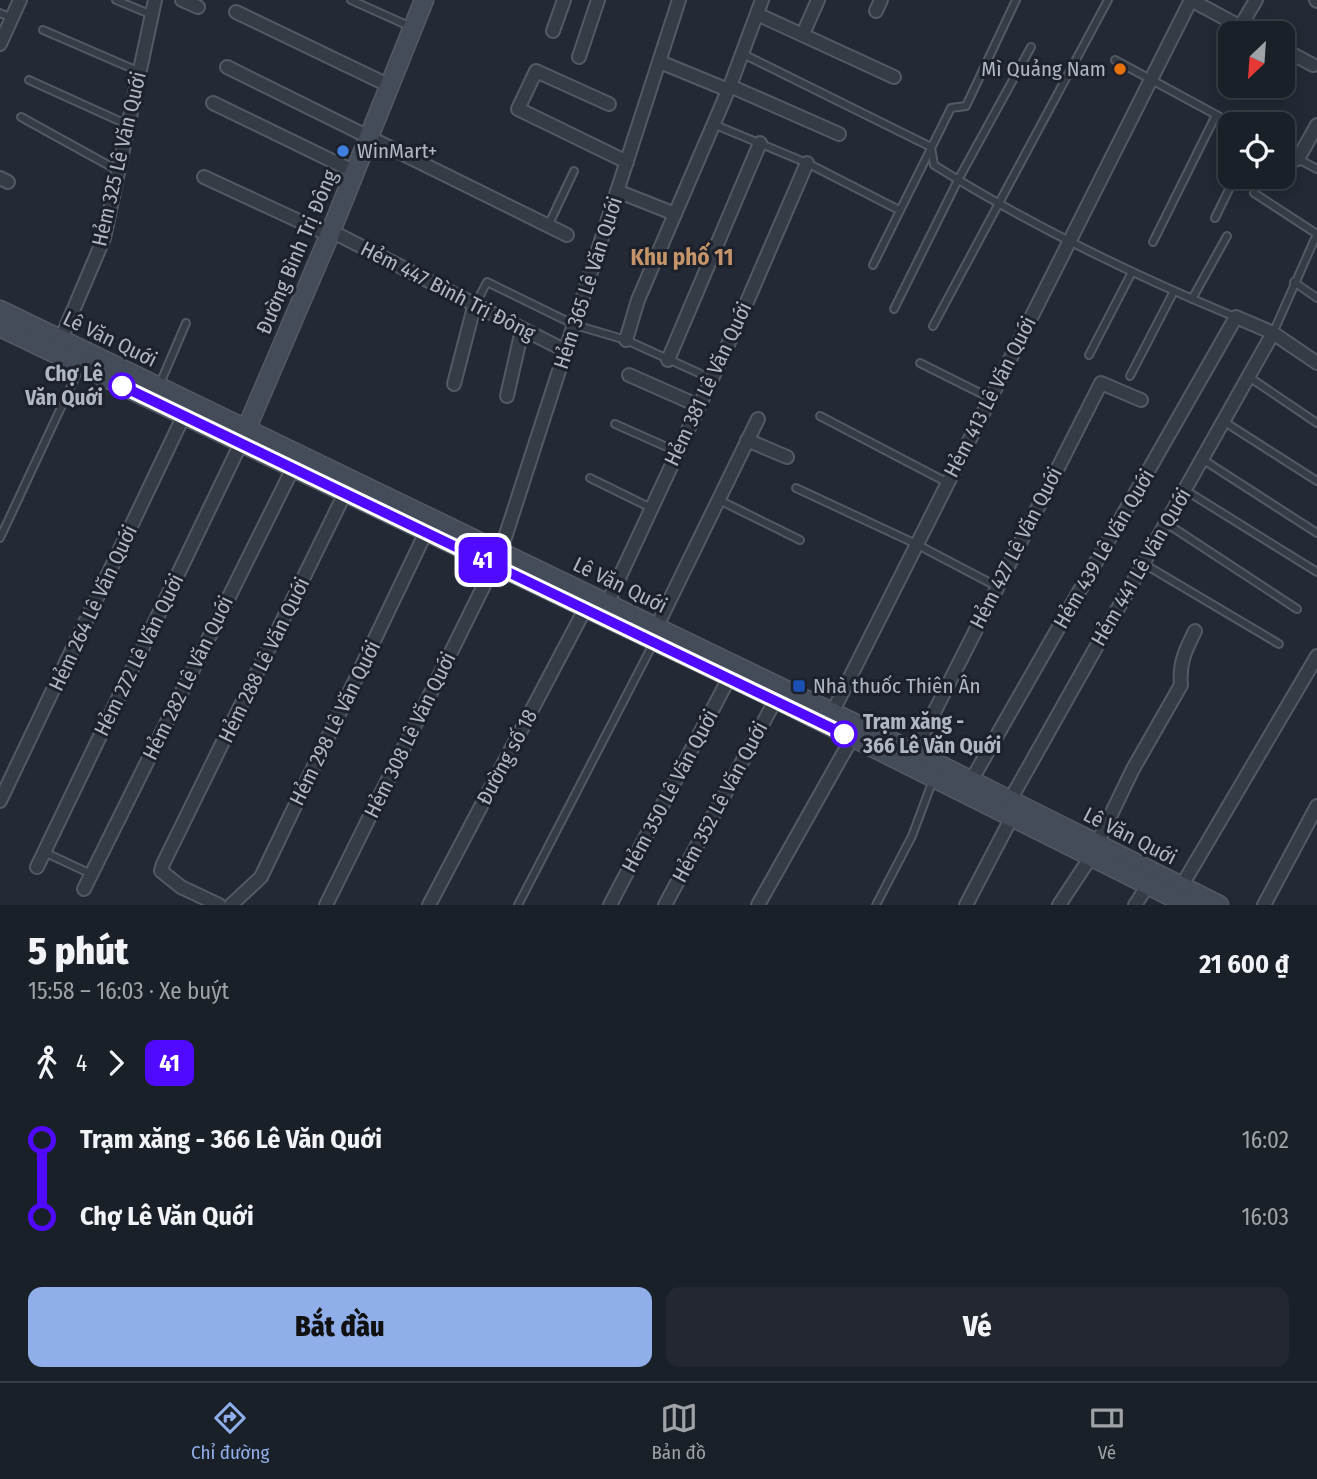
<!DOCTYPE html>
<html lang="vi">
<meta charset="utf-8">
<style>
:root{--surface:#1a2028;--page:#232830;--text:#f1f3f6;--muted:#9fa3a8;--line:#383e45;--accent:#8faeea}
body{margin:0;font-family:"Fira Sans Condensed",sans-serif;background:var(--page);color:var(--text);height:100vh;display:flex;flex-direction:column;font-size:26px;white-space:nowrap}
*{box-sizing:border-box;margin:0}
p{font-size:23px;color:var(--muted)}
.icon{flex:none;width:38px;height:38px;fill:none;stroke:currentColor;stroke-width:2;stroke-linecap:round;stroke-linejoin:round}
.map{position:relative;height:905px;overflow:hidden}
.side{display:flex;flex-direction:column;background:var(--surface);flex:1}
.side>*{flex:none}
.badge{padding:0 14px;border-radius:10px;font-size:24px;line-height:46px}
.needle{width:46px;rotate:205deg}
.tools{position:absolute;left:1218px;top:21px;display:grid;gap:14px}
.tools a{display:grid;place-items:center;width:77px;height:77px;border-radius:14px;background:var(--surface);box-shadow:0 4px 18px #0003,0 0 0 2px var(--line);font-size:35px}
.map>.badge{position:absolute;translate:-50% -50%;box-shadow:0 0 0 4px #fff}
.legs{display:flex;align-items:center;gap:10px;height:77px;padding:0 28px;font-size:23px}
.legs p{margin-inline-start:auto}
.head{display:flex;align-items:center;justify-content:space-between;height:119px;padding:0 28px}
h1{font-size:38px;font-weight:800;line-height:52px}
.cta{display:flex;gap:14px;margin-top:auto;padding:14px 28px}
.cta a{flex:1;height:80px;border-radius:14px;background:var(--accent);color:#111;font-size:28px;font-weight:800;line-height:80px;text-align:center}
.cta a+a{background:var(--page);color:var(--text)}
ul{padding:0 28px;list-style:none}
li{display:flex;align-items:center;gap:24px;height:77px;font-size:26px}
li i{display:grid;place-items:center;width:10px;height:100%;margin:0 9px;background:currentColor}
li i::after{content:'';width:18px;height:18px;margin:-9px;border:5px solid;border-radius:50%;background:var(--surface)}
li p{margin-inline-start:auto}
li:first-child i{background:linear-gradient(#0000 50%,currentColor 0)}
li:last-child i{background:linear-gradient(currentColor 50%,#0000 0)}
.menu{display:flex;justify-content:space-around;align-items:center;height:98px;border-top:2px solid var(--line);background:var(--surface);font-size:19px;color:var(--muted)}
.menu a{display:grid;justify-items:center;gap:4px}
.menu .on{color:var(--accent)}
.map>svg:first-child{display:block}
</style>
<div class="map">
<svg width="1317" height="905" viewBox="0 0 1317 905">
<rect width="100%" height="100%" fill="#232a35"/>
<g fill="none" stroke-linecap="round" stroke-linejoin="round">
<defs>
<g id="lane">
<path d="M 116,0 L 152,15"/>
<path d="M 351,0 L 411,27"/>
<path d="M 0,13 L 12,18"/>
<path d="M 43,30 L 140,72"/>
<path d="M 743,54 L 931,147 L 934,165 C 1030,225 1131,274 1235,317"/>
<path d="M 1115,60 L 1233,124"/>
<path d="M 29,80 L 126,124"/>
<path d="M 21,117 L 117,170"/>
<path d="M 713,124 L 807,163 L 899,210"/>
<path d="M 1283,151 L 1317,169"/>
<path d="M 1254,193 L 1317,234 L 1273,333"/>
<path d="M 1215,218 L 1235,177"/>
<path d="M 548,226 L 574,171"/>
<path d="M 1153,242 L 1216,115"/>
<path d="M 873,265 L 951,108 L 966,106 L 1016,0"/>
<path d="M 1294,282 L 1317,298"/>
<path d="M 1192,299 L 1227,236"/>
<path d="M 475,305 L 487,282 L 575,325 L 626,340 L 712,379"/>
<path d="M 894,309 L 958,180 L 1031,47"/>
<path d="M 933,326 L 1108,0"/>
<path d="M 1089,355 L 1132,272"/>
<path d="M 920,363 L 990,398"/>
<path d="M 1130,376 L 1173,293"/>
<path d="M 1249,377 L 1317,423"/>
<path d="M 159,386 L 186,323"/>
<path d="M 820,416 L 948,483"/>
<path d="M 1223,421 L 1317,481"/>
<path d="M 615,424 L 678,452"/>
<path d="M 1202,459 L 1317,533"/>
<path d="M 590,478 L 651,508"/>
<path d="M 796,488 L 916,544 L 996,586"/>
<path d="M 1185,490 L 1317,572"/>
<path d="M 719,500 L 800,540"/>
<path d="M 1166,523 L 1297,609"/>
<path d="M 0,538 L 80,367"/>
<path d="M 1144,564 L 1279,644"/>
<path d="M 44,852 L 91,874"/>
<path d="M 518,905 L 654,642"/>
<path d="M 876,905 L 912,836 L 933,780"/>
</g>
<g id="street">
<path d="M 182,0 L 198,7"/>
<path d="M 1191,0 L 1252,33"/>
<path d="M 1316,0 L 1317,1"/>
<path d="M 876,11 L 881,0"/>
<path d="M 236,12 L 390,86"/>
<path d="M 757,14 L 894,77"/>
<path d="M 1240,27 L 1256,0"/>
<path d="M 553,31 L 564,0"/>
<path d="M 803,34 L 818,0"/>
<path d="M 0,44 L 20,0"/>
<path d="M 1283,49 L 1313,65"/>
<path d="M 579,57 L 598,0"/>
<path d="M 660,62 L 728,90"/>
<path d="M 227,67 L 567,235"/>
<path d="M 730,86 L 839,134"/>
<path d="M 213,103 L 355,172"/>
<path d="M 609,104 L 536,71 L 518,109 L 627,162"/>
<path d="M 1298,159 L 1317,125"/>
<path d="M 204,177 L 329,235"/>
<path d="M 0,178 L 8,182"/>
<path d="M 617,191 L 675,214"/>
<path d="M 331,231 L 566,351"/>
<path d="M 626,340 L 638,300 L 730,86 L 762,0"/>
<path d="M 58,346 L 104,238 L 155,0"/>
<path d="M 668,360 L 760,143"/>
<path d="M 629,375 L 699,406"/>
<path d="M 454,384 L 474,307"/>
<path d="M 507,396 L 522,330"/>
<path d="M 747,440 L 787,457"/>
<path d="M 607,604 L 737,325 L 807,163"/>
<path d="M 656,628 L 758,419"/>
<path d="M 832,713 L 1191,0"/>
<path d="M 914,752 L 1101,383 L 1141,400"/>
<path d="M 971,781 L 1236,317 L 1273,333 L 1317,363"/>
<path d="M 0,801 L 184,415"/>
<path d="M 1009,802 L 1273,333"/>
<path d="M 37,867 L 241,443"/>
<path d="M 1181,887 L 1317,656"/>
<path d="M 84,889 L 293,468"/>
<path d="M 219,905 L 181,887 L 161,871 L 163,864 L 349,485"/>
<path d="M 231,905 L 261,877 L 426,532"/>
<path d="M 326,905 L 500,553 L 679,0"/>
<path d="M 429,905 L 585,609"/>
<path d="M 610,905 L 729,678"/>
<path d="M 665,905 L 776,699"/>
<path d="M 758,905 L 852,738"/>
<path d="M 966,905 L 1012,817"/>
<path d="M 1059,905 L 1090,858 L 1133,769 L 1181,685 C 1179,663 1185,651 1195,631"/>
<path d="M 1135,905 L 1148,885"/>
<path d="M 1264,905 L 1317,806"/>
</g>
<g id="secondary">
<path d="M 0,310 L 914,752 L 1219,905"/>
<path d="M 0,327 L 776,699 L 1188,905"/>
<path d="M 242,439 L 327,241 L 424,0"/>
</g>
</defs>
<use href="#lane" stroke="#545a64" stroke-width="10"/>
<use href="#street" stroke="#545a64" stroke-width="16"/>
<use href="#secondary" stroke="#545a64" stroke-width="21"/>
<use href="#lane" stroke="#363c46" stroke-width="6"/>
<use href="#street" stroke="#363c46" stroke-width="12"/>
<use href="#secondary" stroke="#454c59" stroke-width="18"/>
</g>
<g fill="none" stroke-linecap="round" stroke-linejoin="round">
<defs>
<path id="line-1" d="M 122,386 L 844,734"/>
</defs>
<use href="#line-1" stroke="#fff" stroke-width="16"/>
<use href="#line-1" stroke="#4f0aff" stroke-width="10"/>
</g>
<circle fill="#e8710a" stroke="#1c212b" stroke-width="2.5" cx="1120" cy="69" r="7"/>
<circle fill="#3f7fe0" stroke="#1c212b" stroke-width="2.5" cx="343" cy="151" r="7"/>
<g fill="#fff" stroke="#4f0aff" stroke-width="3.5">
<circle cx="122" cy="386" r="12"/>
<circle cx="844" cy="734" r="12"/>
</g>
<rect fill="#1a4fb4" stroke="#1c212b" stroke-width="2.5" x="792" y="679" width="14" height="14" rx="3.5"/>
<g text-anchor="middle" stroke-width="6" stroke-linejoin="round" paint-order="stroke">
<g font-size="21" fill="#b1b7c2" stroke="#1c212b" text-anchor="start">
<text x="1106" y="76" text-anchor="end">Mì Quảng Nam</text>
<text x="357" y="158">WinMart+</text>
<text x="813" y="693">Nhà thuốc Thiên Ân</text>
</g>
<g font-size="21" fill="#b1b7c2" stroke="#1c212b">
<text transform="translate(119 159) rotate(-77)" y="7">Hẻm 325 Lê Văn Quới</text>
<text transform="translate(297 252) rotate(-67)" y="7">Đường Bình Trị Đông</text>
<text transform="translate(588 283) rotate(-72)" y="7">Hẻm 365 Lê Văn Quới</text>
<text transform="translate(448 291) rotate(27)" y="7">Hẻm 447 Bình Trị Đông</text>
<text transform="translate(110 339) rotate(26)" y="7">Lê Văn Quới</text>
<text transform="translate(708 384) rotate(-65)" y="7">Hẻm 381 Lê Văn Quới</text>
<text transform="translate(990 397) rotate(-63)" y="7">Hẻm 413 Lê Văn Quới</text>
<text transform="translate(1016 548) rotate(-63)" y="7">Hẻm 427 Lê Văn Quới</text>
<text transform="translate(1104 549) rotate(-60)" y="7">Hẻm 439 Lê Văn Quới</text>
<text transform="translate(1141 567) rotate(-60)" y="7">Hẻm 441 Lê Văn Quới</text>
<text transform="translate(620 585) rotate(26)" y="7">Lê Văn Quới</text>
<text transform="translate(93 608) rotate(-65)" y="7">Hẻm 264 Lê Văn Quới</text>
<text transform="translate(139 655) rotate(-64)" y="7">Hẻm 272 Lê Văn Quới</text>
<text transform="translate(264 660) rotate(-64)" y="7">Hẻm 288 Lê Văn Quới</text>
<text transform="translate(188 678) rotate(-64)" y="7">Hẻm 282 Lê Văn Quới</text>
<text transform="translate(335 723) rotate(-64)" y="7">Hẻm 298 Lê Văn Quới</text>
<text transform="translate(410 735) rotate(-64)" y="7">Hẻm 308 Lê Văn Quới</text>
<text transform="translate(507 757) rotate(-62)" y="7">Đường số 18</text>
<text transform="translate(670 791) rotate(-62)" y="7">Hẻm 350 Lê Văn Quới</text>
<text transform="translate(720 802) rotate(-62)" y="7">Hẻm 352 Lê Văn Quới</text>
<text transform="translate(1130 836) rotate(27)" y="7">Lê Văn Quới</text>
</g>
<g font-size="21" font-weight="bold" fill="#b1b7c2" stroke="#1c212b" text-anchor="end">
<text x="103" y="381">Chợ Lê<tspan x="103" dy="24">Văn Quới</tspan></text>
<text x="863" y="729" text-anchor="start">Trạm xăng -<tspan x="863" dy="24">366 Lê Văn Quới</tspan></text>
</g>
<g font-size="23" font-weight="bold" fill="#c59569" stroke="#1c212b">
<text x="682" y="265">Khu phố 11</text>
</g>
</g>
</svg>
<div class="tools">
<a><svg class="needle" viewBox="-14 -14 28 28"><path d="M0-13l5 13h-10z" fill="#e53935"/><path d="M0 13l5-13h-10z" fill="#9fa3a8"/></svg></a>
<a><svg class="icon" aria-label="locate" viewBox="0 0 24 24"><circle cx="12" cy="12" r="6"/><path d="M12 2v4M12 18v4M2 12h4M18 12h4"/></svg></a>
</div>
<b class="badge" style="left:483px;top:560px;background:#4f0aff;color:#fff">41</b>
</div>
<section class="side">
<div class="head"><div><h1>5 phút</h1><p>15:58 – 16:03 · Xe buýt</p></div><b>21 600 ₫</b></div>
<div class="legs"><svg class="icon" aria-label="walk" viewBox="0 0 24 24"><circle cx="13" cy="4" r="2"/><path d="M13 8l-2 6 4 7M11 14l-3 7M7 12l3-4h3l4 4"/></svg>4<svg class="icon" aria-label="forward" viewBox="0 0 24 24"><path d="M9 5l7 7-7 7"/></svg><b class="badge" style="background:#4f0aff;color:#fff">41</b></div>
<ul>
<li><i style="color:#4f0aff"></i><b>Trạm xăng - 366 Lê Văn Quới</b><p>16:02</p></li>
<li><i style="color:#4f0aff"></i><b>Chợ Lê Văn Quới</b><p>16:03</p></li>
</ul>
<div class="cta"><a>Bắt đầu</a><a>Vé</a></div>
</section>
<nav class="menu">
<a class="on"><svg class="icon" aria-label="directions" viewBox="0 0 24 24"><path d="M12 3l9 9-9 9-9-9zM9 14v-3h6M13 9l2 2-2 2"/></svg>Chỉ đường</a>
<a><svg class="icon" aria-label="map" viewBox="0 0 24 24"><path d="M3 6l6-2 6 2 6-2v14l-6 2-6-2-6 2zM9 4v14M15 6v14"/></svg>Bản đồ</a>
<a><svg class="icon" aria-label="tickets" viewBox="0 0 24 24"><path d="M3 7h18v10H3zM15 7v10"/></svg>Vé</a>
</nav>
